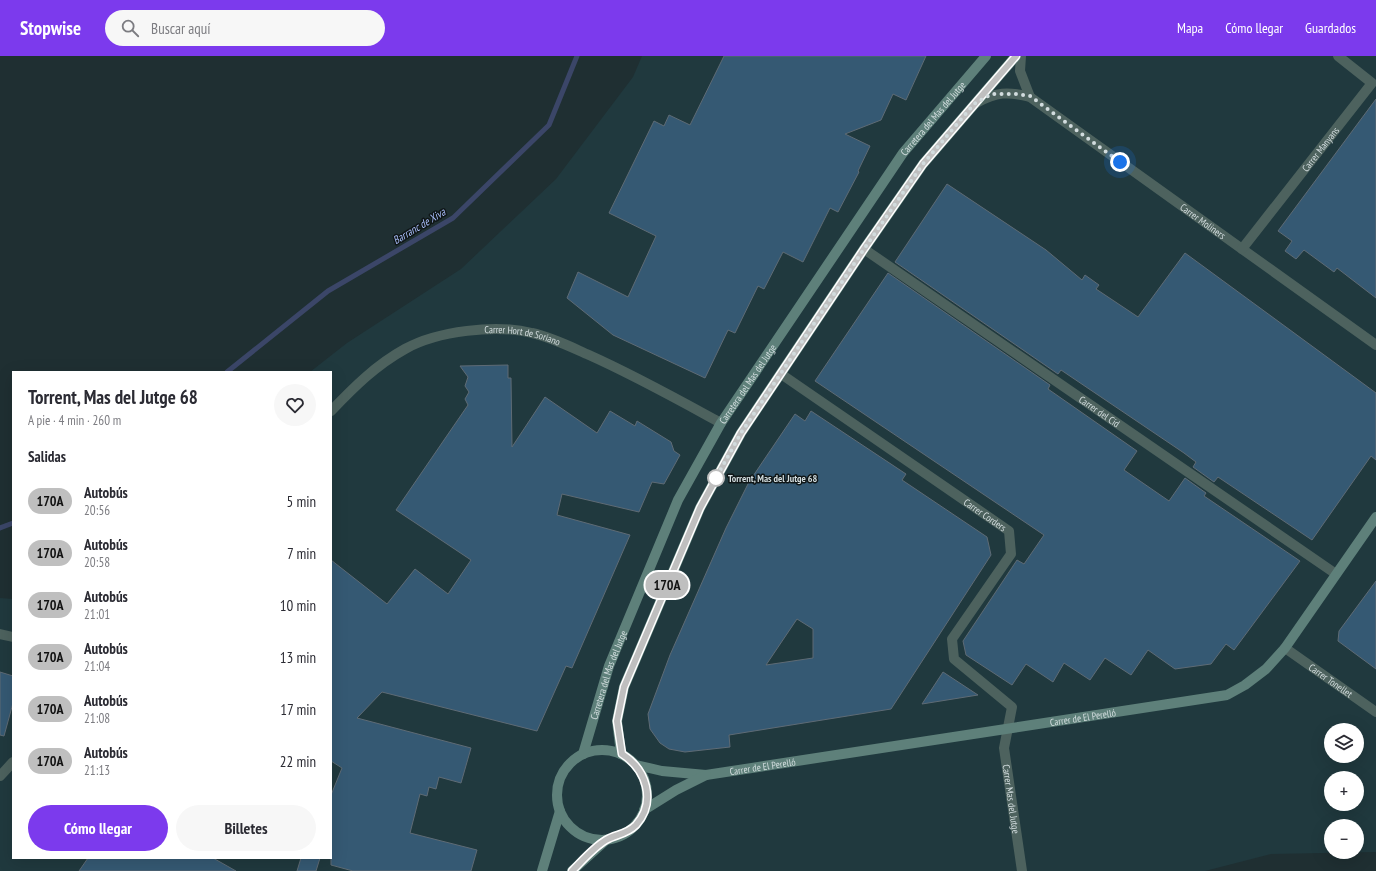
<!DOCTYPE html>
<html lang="es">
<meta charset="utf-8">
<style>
:root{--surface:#fff;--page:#f7f7f7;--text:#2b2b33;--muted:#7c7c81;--accent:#7c3aed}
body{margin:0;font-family:"PT Sans Narrow",sans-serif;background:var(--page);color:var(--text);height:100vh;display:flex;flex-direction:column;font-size:15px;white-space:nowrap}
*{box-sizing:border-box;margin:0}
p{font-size:13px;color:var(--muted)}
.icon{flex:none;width:22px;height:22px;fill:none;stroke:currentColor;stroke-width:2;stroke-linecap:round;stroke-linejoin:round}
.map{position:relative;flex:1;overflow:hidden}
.details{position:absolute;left:12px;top:315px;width:320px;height:488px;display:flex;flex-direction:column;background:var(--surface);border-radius:0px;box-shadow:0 4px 16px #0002}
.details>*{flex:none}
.badge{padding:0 8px;border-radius:13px;font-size:14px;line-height:26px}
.fabs{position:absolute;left:1324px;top:667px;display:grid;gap:8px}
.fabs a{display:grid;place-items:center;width:40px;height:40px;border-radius:50%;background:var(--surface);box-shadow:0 4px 16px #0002;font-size:20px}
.you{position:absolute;width:20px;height:20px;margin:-10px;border:3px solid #fff;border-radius:50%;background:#1a73e8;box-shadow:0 0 0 6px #1a73e833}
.map>.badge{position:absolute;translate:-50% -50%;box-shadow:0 0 0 2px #fff}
h2{padding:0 16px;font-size:15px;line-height:36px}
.round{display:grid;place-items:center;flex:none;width:42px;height:42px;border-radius:21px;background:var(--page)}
.overview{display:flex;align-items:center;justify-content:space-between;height:68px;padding:0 16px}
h1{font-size:19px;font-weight:600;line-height:30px}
.cta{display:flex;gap:8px;margin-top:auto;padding:8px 16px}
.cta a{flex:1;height:46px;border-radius:24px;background:var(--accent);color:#fff;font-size:16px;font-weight:600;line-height:46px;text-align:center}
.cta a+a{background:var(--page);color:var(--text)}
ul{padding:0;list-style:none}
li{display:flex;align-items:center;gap:12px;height:52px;padding:0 16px}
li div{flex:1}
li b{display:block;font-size:15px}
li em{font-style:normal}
li .badge{min-width:44px;font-weight:700;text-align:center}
header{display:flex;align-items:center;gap:24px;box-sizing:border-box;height:56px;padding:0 20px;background:var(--accent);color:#fff}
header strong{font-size:19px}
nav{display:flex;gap:22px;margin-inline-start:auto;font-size:14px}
.search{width:280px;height:36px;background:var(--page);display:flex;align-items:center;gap:10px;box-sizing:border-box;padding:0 14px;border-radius:22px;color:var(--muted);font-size:15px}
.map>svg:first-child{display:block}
</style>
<header>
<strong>Stopwise</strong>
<div class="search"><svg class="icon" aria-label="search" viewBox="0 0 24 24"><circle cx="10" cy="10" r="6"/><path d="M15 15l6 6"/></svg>Buscar aquí</div>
<nav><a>Mapa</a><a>Cómo llegar</a><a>Guardados</a></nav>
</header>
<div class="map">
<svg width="1376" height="815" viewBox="0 0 1376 815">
<rect width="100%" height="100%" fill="#1f2f32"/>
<path fill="#20393e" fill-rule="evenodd" d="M 642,0 L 1376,0 L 1376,796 L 1271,798 L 1205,815 L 0,815 L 0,542 L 13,543 L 13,802 L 331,802 L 331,316 L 310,316 L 347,287 L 461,213 L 556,123 L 633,21 ZM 1331,674 L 1357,674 L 1357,700 L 1331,700 ZM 1331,722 L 1357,722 L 1357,748 L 1331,748 ZM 1331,770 L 1357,770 L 1357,796 L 1331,796 Z"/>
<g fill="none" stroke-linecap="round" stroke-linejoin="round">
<g stroke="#3b4668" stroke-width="5">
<path d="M 227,316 L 328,235 L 453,162 L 549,69 L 577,0"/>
<path d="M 0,472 L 13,467"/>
</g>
</g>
<g fill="#355973" stroke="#5e6b75" fill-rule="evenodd">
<path d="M 724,0 L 926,0 L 906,44 L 893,38 L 881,64 L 845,78 L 870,90 L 858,115 L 859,116 L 838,156 L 830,152 L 803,206 L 783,196 L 764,233 L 758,230 L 735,277 L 728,274 L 705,322 L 613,279 L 567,242 L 578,216 L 628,241 L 656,180 L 609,157 L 654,65 L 664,70 L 669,59 L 690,69 Z"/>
<path d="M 1376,43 L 1376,242 L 1337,212 L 1334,216 L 1304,194 L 1296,203 L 1285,195 L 1292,185 L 1278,175 Z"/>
<path d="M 947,128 L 1046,194 L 1082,224 L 1085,219 L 1099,229 L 1096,233 L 1138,261 L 1185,197 L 1376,337 L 1376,404 L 1371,400 L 1312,484 L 1218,421 L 1214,426 L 1193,411 L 1196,406 L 1184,397 L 1061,314 L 1058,318 L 895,206 Z"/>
<path d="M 888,217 L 1050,329 L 1048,333 L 1137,395 L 1124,414 L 1169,445 L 1185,422 L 1206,437 L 1204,440 L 1300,505 L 1234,594 L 1226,588 L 1211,608 L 1175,613 L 1148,594 L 1131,619 L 1105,602 L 1090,624 L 1064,607 L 1053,626 L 1026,608 L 1012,629 L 966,599 L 963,585 L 1017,504 L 1024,508 L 1044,479 L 815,325 Z"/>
<path d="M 508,309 L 508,322 L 511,322 L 512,391 L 545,341 L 597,377 L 610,355 L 635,370 L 637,365 L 671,386 L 674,395 L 680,399 L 664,428 L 652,426 L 639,456 L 562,438 L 557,459 L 630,479 L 572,612 L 566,610 L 537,675 L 382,636 L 357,662 L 471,692 L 461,727 L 439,721 L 436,733 L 429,731 L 427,740 L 420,738 L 410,777 L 477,794 L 471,815 L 353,815 L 331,809 L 331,739 L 342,712 L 331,705 L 331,504 L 387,548 L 415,513 L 448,538 L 471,504 L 396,454 L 468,349 L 465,343 L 469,336 L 465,330 L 468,321 L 460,310 Z"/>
<path d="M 811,355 L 906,418 L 902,424 L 987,481 L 991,499 L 891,653 L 729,679 L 730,691 L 685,696 L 669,693 L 660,687 L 650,673 L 648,658 L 670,599 L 726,472 L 749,426 L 795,358 L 805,365 ZM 797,563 L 813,573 L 813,602 L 766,609 Z"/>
<path d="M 1376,525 L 1376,613 L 1338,585 L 1339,575 Z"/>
<path d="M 0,616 L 13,620 L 13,647 L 4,680 L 0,679 Z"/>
<path d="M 943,616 L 978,639 L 922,648 Z"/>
<path d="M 88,802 L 213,802 L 236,815 L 79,815 Z"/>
<path d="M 301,802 L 320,802 L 316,815 L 297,815 Z"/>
</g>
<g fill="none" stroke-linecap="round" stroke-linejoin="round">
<g stroke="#4d625e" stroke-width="10">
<path d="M 1021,0 L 1020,15 L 1030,41"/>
<path id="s1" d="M 976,47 C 997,36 1007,35 1030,41 L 1376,289"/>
<path id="s2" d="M 864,193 L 1336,518"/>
<path id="s3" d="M 1242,193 L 1372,27 L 1338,0"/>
<path id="s4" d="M 781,318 L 1009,475 L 1011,498 L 952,583 L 954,603 L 1012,651 L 1004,692 L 1022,815"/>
<path id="s5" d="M 331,355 C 354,331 376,309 405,293 C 437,275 496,268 532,277 C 551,281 571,291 589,299 C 634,319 677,343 721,367"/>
<path d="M 0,578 L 13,581"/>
<path id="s6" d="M 1285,592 L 1376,656"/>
<path d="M 0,720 L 13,706"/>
</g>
<g stroke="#5e807a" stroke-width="10">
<circle cx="602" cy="739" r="45"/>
<path id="s7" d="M 583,698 L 609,610 L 678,444 L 721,367 L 903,97 L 986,0"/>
<path d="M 621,698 L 617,665 L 624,631 L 700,452 L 741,377 L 864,193 L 923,108 L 1016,0"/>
<path id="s8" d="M 636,709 L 662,715 L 706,719 L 1227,639 L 1245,629 L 1266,613 L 1285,592 L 1376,461"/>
<path d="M 644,754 L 676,734 L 706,719"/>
<path d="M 542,815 L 560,755"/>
<path d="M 572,815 L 606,784"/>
</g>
</g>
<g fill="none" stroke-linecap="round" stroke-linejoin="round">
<defs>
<path id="line" d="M 572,815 C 582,805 594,791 606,784 C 616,778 626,779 636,769 C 657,745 646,713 622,698 L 617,665 L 624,631 L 700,452 L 741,377 L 864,193 L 923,108 L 1016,0"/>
</defs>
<use href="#line" stroke="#fff" stroke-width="9"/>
<use href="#line" stroke="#bfbfbf" stroke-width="6"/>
<path stroke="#d2dcde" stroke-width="4" stroke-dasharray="0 7.2" d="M 716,422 L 713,427 L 741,377 L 864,193 L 923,108 L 974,48 L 992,38 L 1016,38 L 1030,40 L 1120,106"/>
</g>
<circle fill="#fff" stroke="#bfbfbf" stroke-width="2" cx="716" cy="422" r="8"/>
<g text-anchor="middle" stroke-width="3" stroke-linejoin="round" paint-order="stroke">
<g font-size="10" fill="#d2dcde" stroke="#0f1617">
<text dy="4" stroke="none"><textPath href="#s7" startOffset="731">Carretera del Mas del Jutge</textPath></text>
<text dy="4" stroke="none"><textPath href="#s3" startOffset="127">Carrer Manyans</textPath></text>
<text dy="4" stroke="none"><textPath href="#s1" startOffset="269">Carrer Moliners</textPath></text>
<text dy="4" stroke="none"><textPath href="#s5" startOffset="218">Carrer Hort de Soriano</textPath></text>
<text dy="4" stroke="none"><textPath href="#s7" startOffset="407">Carretera del Mas del Jutge</textPath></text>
<text dy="4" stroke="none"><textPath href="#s2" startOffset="286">Carrer del Cid</textPath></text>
<text dy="4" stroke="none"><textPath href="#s4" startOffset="248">Carrer Corders</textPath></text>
<text dy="4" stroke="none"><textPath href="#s7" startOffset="83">Carretera del Mas del Jutge</textPath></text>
<text dy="4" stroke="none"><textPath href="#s6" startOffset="56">Carrer Tonellet</textPath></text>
<text dy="4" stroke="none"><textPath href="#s8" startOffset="452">Carrer de El Perelló</textPath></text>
<text dy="4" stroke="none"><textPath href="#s8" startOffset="128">Carrer de El Perelló</textPath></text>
<text dy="4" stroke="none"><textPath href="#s4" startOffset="592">Carrer Mas del Jutge</textPath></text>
</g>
<g font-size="10" font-weight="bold" fill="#d2dcde" stroke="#0f1617" text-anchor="start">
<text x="728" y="426">Torrent, Mas del Jutge 68</text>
</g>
<g font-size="11" font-style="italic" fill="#a8bdf9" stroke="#0f1617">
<text transform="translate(419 170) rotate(-31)" y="4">Barranc de Xiva</text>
</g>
</g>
</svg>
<div class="fabs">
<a><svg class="icon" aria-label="layers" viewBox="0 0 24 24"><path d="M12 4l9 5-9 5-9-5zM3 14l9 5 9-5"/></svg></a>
<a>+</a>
<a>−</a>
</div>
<div class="you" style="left:1120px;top:106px"></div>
<b class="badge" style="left:667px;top:529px;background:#bfbfbf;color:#111">170A</b>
<section class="details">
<div class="overview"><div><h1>Torrent, Mas del Jutge 68</h1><p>A pie · 4 min · 260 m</p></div><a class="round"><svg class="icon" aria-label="heart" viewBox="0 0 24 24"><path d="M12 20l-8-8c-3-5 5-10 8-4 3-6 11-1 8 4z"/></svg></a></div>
<h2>Salidas</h2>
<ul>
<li><span class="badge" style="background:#bfbfbf;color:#111">170A</span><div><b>Autobús</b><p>20:56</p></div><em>5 min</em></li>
<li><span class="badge" style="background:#bfbfbf;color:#111">170A</span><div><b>Autobús</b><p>20:58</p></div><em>7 min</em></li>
<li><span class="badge" style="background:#bfbfbf;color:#111">170A</span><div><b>Autobús</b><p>21:01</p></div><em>10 min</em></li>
<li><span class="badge" style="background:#bfbfbf;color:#111">170A</span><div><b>Autobús</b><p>21:04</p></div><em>13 min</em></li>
<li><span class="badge" style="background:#bfbfbf;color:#111">170A</span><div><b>Autobús</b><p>21:08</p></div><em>17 min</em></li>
<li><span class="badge" style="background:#bfbfbf;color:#111">170A</span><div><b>Autobús</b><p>21:13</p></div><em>22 min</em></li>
</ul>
<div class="cta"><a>Cómo llegar</a><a>Billetes</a></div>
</section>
</div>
